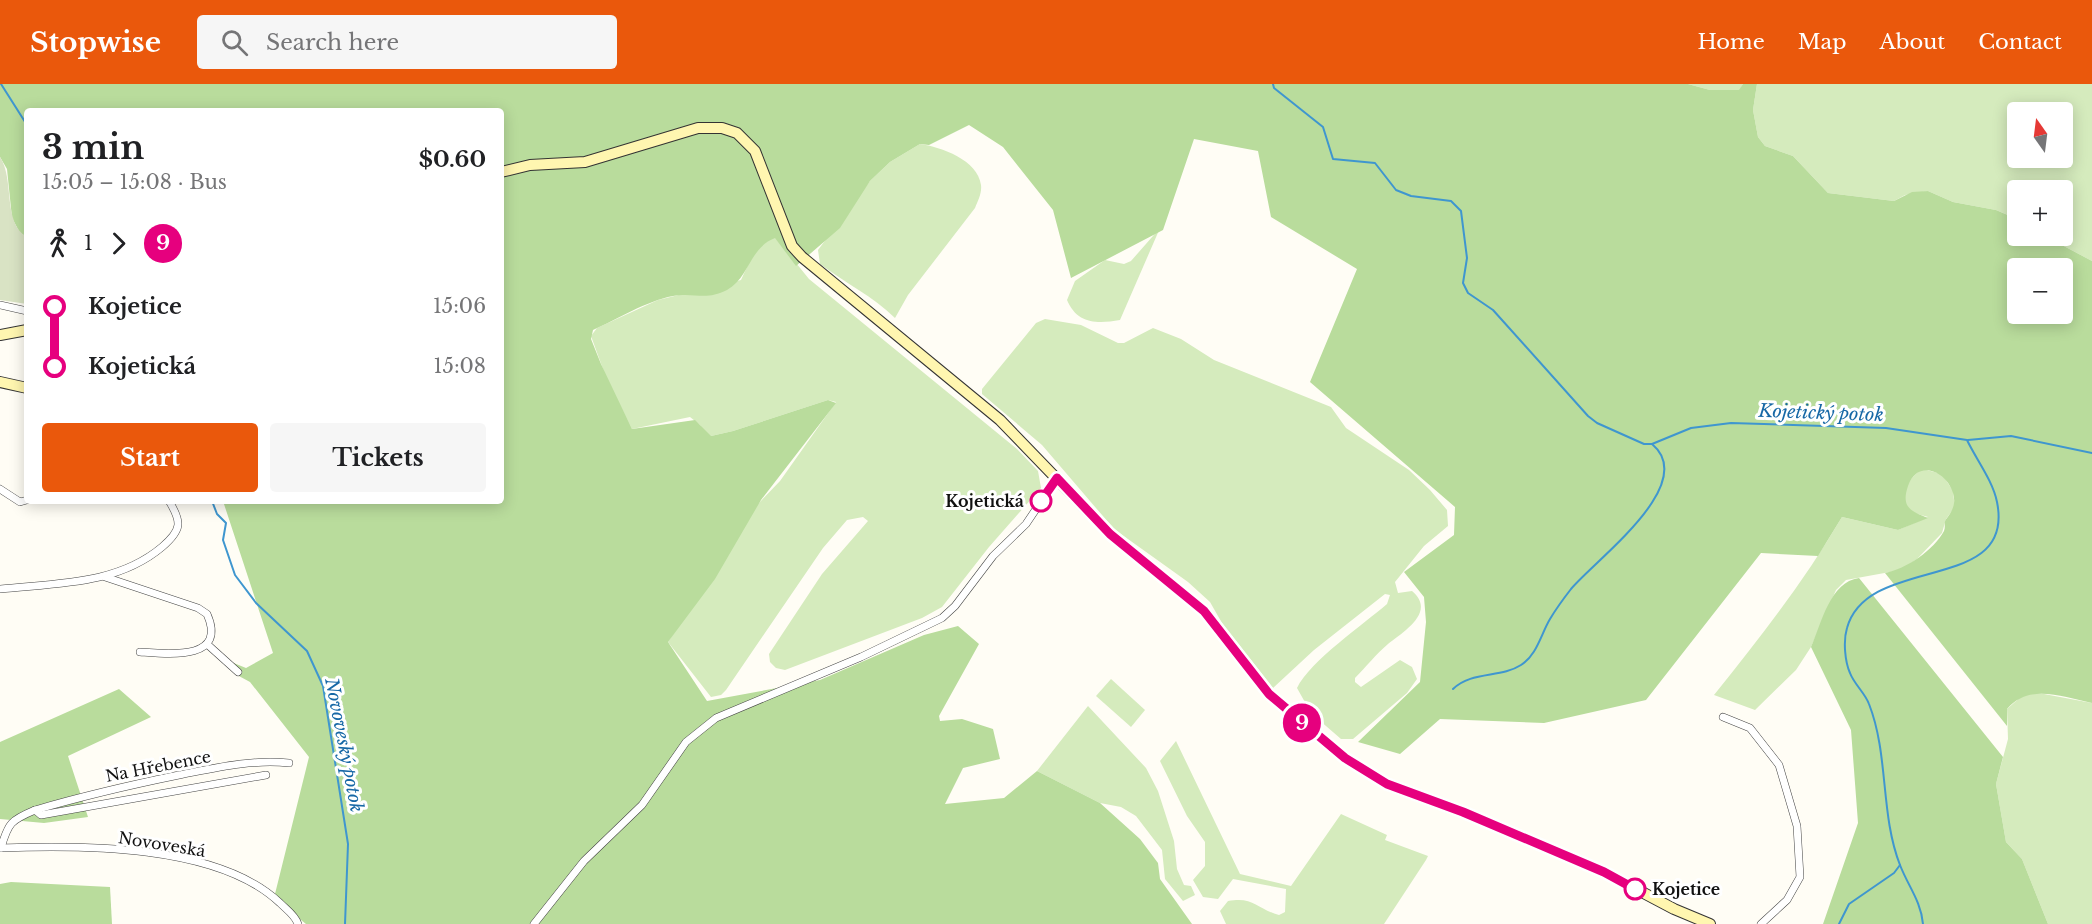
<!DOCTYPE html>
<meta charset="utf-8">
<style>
:root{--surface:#fff;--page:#f6f6f6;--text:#202124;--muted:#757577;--accent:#ea580c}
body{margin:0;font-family:"Libre Baskerville",serif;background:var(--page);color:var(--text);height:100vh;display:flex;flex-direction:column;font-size:22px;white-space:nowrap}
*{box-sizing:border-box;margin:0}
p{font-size:20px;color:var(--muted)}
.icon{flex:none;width:33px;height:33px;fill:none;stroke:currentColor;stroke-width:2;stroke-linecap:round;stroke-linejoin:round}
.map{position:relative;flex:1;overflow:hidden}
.drawer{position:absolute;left:24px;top:24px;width:480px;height:396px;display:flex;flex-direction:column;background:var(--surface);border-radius:6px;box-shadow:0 3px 15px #0003}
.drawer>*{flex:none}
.badge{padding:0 12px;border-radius:20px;font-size:21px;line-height:39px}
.needle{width:39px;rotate:346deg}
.buttons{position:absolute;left:2007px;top:18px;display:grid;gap:12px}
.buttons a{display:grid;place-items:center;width:66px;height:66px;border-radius:6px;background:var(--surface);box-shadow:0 3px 15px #0003;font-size:30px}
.map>.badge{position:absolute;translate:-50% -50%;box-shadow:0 0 0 3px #fff}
.legs{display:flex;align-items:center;gap:9px;height:66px;padding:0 18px;font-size:20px}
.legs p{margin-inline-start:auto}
.headline{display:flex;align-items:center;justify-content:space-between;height:102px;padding:0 18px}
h1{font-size:33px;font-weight:700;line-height:45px}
.button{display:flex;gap:12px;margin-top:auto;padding:12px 18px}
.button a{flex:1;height:69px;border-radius:6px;background:var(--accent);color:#fff;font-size:24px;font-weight:700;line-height:69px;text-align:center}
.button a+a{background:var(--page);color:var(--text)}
ul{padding:0 18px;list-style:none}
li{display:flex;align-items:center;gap:21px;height:60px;font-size:22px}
li i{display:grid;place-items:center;width:9px;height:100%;margin:0 8px;background:currentColor}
li i::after{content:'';width:15px;height:15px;margin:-8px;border:4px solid;border-radius:50%;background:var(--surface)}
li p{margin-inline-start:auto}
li:first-child i{background:linear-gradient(#0000 50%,currentColor 0)}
li:last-child i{background:linear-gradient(currentColor 50%,#0000 0)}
header{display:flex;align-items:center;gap:36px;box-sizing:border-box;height:84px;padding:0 30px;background:var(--accent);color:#fff}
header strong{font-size:28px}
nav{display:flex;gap:33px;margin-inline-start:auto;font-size:21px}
.search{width:420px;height:54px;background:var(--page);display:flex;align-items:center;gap:15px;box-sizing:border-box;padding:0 21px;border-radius:6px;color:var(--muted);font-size:22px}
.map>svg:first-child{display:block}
</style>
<header>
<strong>Stopwise</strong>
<div class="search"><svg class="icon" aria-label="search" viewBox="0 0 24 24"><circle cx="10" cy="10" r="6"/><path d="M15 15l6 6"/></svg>Search here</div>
<nav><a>Home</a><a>Map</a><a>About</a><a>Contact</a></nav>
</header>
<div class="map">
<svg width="2092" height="840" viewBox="0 0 2092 840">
<rect width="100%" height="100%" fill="#fffdf5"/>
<g fill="#d5ebbd" fill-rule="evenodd">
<path d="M 1688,0 L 1743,0 L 1740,6 L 1710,6 Z"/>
<path d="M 1757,0 L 2092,0 L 2092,177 L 2045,152 L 2062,152 L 2062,106 L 2018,106 L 2017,135 L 1996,126 L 1953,118 L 1928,107 L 1905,111 L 1894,117 L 1828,109 L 1793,72 L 1765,62 L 1758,53 L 1753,26 ZM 2018,28 L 2062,28 L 2062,74 L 2018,74 Z"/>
<path d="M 920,60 C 941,63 978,76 981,101 C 982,109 978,117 975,124 L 908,211 L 895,234 C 873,212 845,199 820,180 L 818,166 L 870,97 L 890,78 Z"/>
<path d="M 1160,144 L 1120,236 C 1097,240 1077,240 1067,216 L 1075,197 L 1105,176 L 1124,180 L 1131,177 Z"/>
<path d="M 775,153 L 809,195 L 1017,365 L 1038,387 L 1041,404 L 989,463 L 942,523 L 922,534 L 785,586 L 776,584 L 770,578 L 769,570 L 822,490 L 868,437 L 863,433 L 847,436 L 823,464 L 726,606 L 721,611 L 711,613 L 668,558 L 756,422 L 780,397 L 836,318 L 828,316 L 733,347 L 711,352 L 707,352 L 700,341 L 690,333 L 632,345 L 607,296 L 591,252 L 597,244 L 658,216 L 741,196 C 750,177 755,162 775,153 Z"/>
<path d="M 1045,235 L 1081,241 L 1118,259 L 1124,259 L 1153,244 L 1181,255 L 1214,276 L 1331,323 L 1346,344 L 1409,386 L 1430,406 L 1447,426 L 1448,442 L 1424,462 L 1395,498 L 1398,509 L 1412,507 C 1437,528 1403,548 1388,560 C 1376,570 1366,583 1355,594 L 1355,598 L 1361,603 L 1400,576 L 1412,583 L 1417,595 L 1407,609 L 1353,655 L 1341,655 L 1311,629 L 1297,604 C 1310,577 1364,540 1387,520 L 1390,511 L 1385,510 L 1314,566 L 1273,604 L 1222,539 L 1210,518 L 1188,498 L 1114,445 L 1042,361 L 982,310 L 982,305 L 1036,239 Z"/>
<path d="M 1923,385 L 1942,390 L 1953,407 L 1954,416 L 1954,424 L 1946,435 L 1942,449 L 1917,475 L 1901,486 L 1846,496 L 1836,506 L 1811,563 L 1796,586 L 1755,626 L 1714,611 C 1760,554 1805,496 1842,433 L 1898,446 L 1928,433 C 1921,431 1910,429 1906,422 C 1899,409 1912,390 1923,385 Z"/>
<path d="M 1111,595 L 1145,626 L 1131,643 L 1096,612 Z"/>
<path d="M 2024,610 L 2044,610 L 2092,619 L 2092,840 L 2048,840 L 2022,775 L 2006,758 L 1996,700 L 2008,655 L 2007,625 Z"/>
<path d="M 1088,622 L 1146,684 L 1158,707 L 1174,757 L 1177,785 L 1184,801 L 1191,802 L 1195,811 L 1183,817 L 1165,795 L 1162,766 L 1136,732 L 1121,723 L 1100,719 L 1037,687 Z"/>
<path d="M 1176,657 L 1240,790 L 1291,802 L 1341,730 L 1387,751 L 1385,756 L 1428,772 L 1426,776 L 1384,840 L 1226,840 L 1220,827 L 1228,817 C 1254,812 1257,825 1279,831 L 1285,828 L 1286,805 L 1233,795 L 1218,815 L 1203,813 L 1193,796 L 1205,782 L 1205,758 L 1187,732 L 1160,677 Z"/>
</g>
<g fill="#b9dc9c" fill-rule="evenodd">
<path d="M 0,0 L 1688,0 L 1710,6 L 1739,6 L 1743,0 L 1757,0 L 1753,26 L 1758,53 L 1765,62 L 1793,72 L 1828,109 L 1894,117 L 1912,108 L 1928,107 L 1953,118 L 1996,126 L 2017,135 L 2018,152 L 2045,152 L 2092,177 L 2092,619 C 2062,613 2029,599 2007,625 L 2007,642 L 1885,489 C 1906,485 1934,466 1944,447 C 1946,442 1943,438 1947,434 C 1953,426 1956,419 1953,409 C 1946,386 1917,375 1908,402 C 1901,423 1910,427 1928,434 L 1898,446 L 1842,433 L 1818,472 L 1761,469 L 1646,616 L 1544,639 L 1440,635 L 1400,670 L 1358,658 L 1420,598 L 1426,538 L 1424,513 L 1404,488 L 1454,451 L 1455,423 L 1310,298 L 1357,185 L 1271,133 L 1258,67 L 1194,55 L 1163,146 L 1071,194 L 1053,126 L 1003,63 L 969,41 L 929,61 L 920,60 L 890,78 L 870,97 L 840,144 L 796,182 L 775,154 C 749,164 750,193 727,206 C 706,217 694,208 673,212 C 646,217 618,235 593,246 L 591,255 L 601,280 L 632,345 L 695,336 L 711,352 L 733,347 L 828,316 L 836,319 L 761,416 L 715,495 L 668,558 L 707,617 L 820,596 L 924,551 L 958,542 L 979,560 L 939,632 L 940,637 L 962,635 L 993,645 L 1000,675 L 963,684 L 945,720 L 1004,714 L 1037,687 L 1100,719 L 1140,755 L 1158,779 L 1160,795 L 1192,840 L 306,840 L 274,814 L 309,673 L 250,598 L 237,591 L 214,571 L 246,584 L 273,569 L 223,417 L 501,417 L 501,27 L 27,27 L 27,153 L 20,149 L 12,134 L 7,85 L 0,73 ZM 2018,184 L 2062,184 L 2062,230 L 2018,230 Z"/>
<path d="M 1859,494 L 2003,673 L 1996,700 L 2006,758 L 2022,775 L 2048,840 L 1823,840 L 1858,739 L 1851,646 L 1811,563 C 1822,538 1830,498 1859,494 Z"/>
<path d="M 119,605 L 151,633 L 68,672 L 88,733 L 44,739 L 0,735 L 0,658 Z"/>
<path d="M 11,798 L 110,803 L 112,840 L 0,840 L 0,800 Z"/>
</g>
<path fill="#d9e3c4" d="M 0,73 C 15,96 2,139 27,153 L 27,220 L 0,216 Z"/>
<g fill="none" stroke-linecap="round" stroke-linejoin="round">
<g stroke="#3f96cf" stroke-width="2">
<path d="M 1,0 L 27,41"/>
<path d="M 1273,0 L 1274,4 L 1323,43 L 1333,75 L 1375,79 L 1396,106 L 1411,112 L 1451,117 L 1461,127 L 1467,174 L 1463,199 L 1468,209 L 1493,226 L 1588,332 L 1597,339 L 1644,360 L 1652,360 L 1691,344 L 1731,339 L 1886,344 L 1967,356 C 1976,375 1993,397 1997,418 C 2016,511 1868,469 1847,544 C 1843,557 1845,578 1850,589 C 1854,600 1865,609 1869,620 C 1889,671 1880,730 1900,781 C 1908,802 1921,817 1923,840"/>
<path d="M 1968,356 L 2011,352 L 2092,369"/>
<path d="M 212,417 L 217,430 L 226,439 L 223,456 L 235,491 L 256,519 L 307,567 L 323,602 L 348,760 L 345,840"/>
<path d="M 1453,605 C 1471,587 1501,594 1521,581 C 1537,571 1541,550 1550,535 C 1556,525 1564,514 1571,505 C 1595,476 1700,400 1652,360"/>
<path d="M 1839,840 L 1849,820 L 1894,789 L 1900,781"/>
</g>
<defs>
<g id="street">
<path d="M 0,221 L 27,227"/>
<path d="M 0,405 L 20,418 L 27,416"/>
<path d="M 105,493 L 198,524 L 207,530 C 228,577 168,570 140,568"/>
<path d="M 0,505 C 56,499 117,501 162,463 C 182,446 182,438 169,417"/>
<path d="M 208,561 L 238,588"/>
<path d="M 1723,633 L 1750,644 L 1779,681 L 1797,742 L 1800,793 L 1787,816 L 1761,840"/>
<path d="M 35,726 C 83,712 130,701 179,691 C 215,684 252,675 289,679"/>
<path d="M 0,764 C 82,761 218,760 280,819 C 287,826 295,831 298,840"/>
<path d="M 1,764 C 8,739 11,736 35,726 L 41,731 L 266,691"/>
<path d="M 534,840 L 584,777 L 642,721 L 686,658 L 716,634 L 861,573 L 942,534 L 955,522 L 993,472 L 1026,440 L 1057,394"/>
</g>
<g id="secondary">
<path d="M 501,88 L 530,81 L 585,78 L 698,44 L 722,44 L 737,49 L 755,67 L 792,162 L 802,173 L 1000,336 L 1110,450 L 1204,527 L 1269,610 L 1345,674 L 1387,700 L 1463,728 L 1604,788 L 1674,825 L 1710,840"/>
<path d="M 0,251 L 27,246"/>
<path d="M 0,298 L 27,304"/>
</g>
</defs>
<use href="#street" stroke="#444" stroke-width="8"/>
<use href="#secondary" stroke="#333" stroke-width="12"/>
<use href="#street" stroke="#fff" stroke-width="7"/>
<use href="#secondary" stroke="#fff6b0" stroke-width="10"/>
</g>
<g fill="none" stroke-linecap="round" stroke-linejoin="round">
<defs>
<path id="line-1" d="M 1041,417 L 1057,394 L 1110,450 L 1204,527 L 1269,610 L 1345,674 L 1387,700 L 1463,728 L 1604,788 L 1635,805"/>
</defs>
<use href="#line-1" stroke="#fff" stroke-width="14"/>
<use href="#line-1" stroke="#e6007e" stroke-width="9"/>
</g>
<g fill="#fff" stroke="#e6007e" stroke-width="3">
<circle cx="1041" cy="417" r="10"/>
<circle cx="1635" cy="805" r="10"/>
</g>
<g text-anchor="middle" stroke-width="6" stroke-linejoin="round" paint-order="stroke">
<g font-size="16" font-weight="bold" fill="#111" stroke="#fff" text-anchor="end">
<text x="1024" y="423">Kojetická</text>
<text x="1652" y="811" text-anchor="start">Kojetice</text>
</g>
<g font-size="16" fill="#111" stroke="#fff">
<text transform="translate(158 682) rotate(-11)" y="6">Na Hřebence</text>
<text transform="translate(162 760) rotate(9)" y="6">Novoveská</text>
</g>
<g font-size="18" font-style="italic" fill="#1768a6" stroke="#fff">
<text transform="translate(1821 329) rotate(2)" y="6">Kojetický potok</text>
<text transform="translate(344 661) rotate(79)" y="6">Novoveský potok</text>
</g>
</g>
</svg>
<div class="buttons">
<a><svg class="needle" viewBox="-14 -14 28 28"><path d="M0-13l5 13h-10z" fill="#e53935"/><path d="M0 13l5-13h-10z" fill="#757577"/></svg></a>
<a>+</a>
<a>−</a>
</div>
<b class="badge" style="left:1302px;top:639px;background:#e6007e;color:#fff">9</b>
<section class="drawer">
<div class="headline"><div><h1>3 min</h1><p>15:05 – 15:08 · Bus</p></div><b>$0.60</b></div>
<div class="legs"><svg class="icon" aria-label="walk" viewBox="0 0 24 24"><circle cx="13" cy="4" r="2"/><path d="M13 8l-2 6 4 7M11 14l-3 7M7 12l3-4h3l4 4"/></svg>1<svg class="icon" aria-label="forward" viewBox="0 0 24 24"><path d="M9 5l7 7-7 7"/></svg><b class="badge" style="background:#e6007e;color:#fff">9</b></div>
<ul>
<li><i style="color:#e6007e"></i><b>Kojetice</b><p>15:06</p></li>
<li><i style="color:#e6007e"></i><b>Kojetická</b><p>15:08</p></li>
</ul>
<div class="button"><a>Start</a><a>Tickets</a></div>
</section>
</div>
